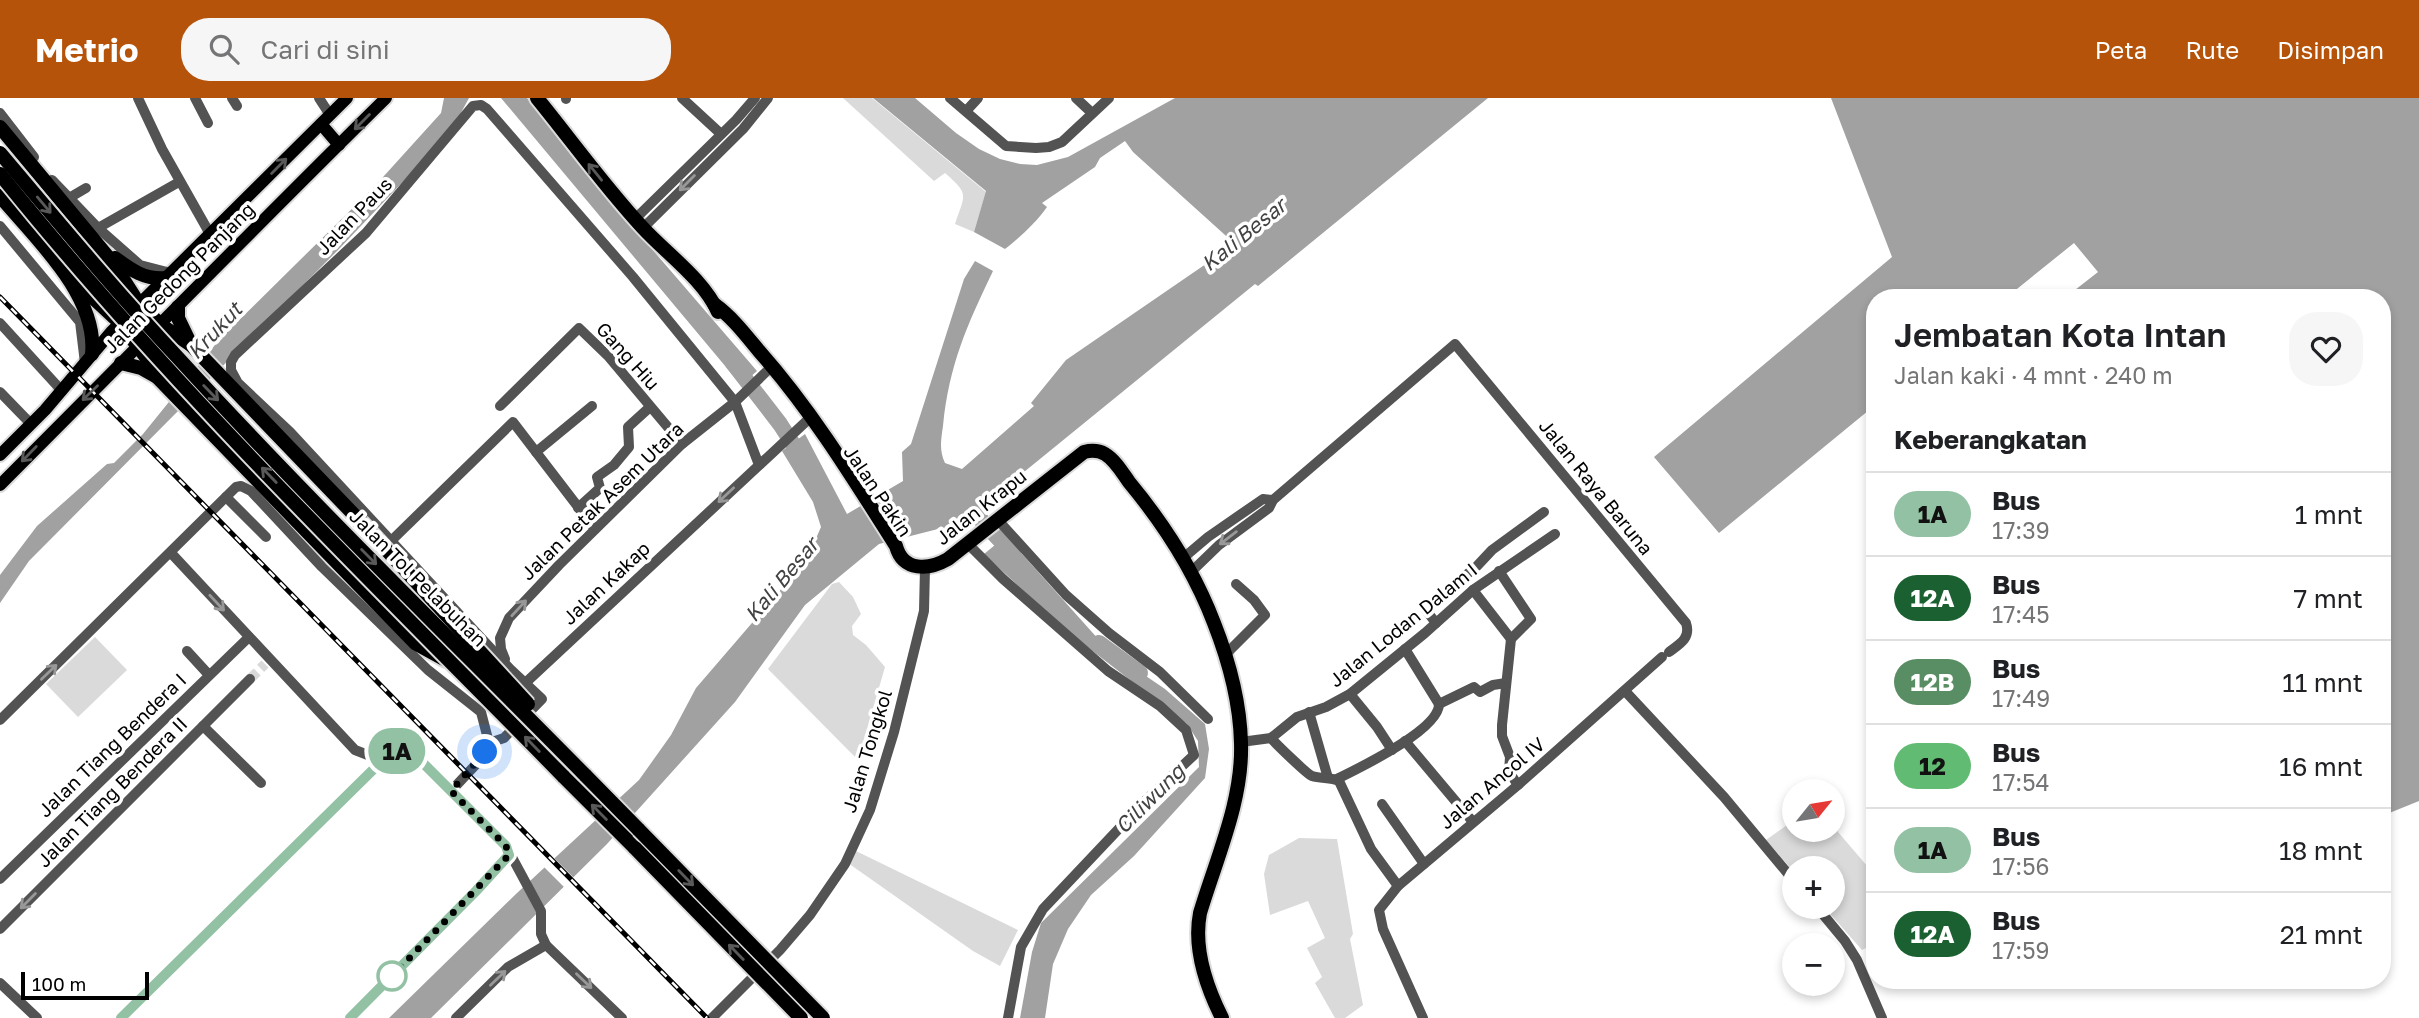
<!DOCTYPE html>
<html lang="id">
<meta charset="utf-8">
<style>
:root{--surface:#fff;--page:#f6f6f6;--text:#202124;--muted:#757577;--line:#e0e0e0;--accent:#b45309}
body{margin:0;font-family:"Golos Text",sans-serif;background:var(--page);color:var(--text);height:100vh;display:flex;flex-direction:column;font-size:26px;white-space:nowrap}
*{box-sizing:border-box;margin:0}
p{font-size:23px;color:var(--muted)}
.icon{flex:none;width:38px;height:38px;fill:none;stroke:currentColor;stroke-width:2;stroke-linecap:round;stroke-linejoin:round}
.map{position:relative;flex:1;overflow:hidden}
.sheet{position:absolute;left:1866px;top:191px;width:525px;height:700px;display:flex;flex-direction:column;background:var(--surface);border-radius:28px;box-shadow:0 4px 10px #0003}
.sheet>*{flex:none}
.badge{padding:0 14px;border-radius:23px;font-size:24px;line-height:46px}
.needle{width:46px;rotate:60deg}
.tools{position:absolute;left:1782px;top:681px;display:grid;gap:14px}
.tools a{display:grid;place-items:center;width:63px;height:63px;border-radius:50%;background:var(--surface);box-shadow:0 4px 10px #0003;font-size:35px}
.scale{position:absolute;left:21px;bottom:18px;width:128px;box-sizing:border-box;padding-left:7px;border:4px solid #000;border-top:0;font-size:19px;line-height:24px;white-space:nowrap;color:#000;-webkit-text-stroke:5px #fff;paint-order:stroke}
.you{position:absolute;width:35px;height:35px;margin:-18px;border:5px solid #fff;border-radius:50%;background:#1a73e8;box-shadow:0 0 0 10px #1a73e833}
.map>.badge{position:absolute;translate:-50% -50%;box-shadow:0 0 0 4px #fff}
h2{padding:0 28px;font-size:26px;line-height:63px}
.round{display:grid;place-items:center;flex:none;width:74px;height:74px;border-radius:28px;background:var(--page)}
.head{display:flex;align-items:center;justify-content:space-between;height:119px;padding:0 28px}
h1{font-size:33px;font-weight:600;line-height:52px}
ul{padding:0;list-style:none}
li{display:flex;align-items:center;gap:21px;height:84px;padding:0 28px;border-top:2px solid var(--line)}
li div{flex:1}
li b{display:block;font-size:26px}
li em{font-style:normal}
li .badge{min-width:77px;font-weight:700;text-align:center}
header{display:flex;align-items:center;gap:42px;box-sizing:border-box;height:98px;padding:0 35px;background:var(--accent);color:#fff}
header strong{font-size:33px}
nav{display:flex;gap:38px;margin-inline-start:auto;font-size:24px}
.search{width:490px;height:63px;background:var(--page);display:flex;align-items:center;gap:18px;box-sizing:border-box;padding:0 24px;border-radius:28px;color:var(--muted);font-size:26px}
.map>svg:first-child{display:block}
</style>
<header>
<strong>Metrio</strong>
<div class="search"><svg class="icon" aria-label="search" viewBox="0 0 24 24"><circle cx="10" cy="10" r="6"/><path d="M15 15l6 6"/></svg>Cari di sini</div>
<nav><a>Peta</a><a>Rute</a><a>Disimpan</a></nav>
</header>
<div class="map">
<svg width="2419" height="920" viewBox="0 0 2419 920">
<rect width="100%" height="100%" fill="#fff"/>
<g fill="#dadada">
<path d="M 843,0 L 872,0 L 986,94 L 974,134 L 955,126 C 965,96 970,97 945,75 L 934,83 Z"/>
<path d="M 839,484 L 853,499 L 861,516 L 852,528 L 853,537 L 866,547 L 885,569 L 858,662 L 768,571 L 832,486 Z"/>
<path d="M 95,539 L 127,572 L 78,619 L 46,586 Z"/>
<path d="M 1794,722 L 1794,732 L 1832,732 L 1832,727 L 1874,776 L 1874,846 L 1862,852 L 1824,809 L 1832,808 L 1832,770 L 1794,770 L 1794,774 L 1766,742 Z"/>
<path d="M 1299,740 L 1337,741 L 1353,836 L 1350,841 L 1363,907 L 1345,920 L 1335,920 L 1315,885 L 1322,879 L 1307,850 L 1325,840 L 1308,803 L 1270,817 L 1264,776 L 1269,757 Z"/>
<path d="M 856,753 L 1018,832 L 1000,868 L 973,853 L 848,765 Z"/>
</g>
<g fill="#a1a1a1">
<path d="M 444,0 L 469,0 L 451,33 L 340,150 L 29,463 L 0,505 L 0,477 L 37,428 L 107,366 L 114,365 L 143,336 L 219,242 L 374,89 L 441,15 Z"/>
<path d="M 501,0 L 527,0 L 595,85 L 757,273 L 741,287 Z"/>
<path d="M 873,0 L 915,0 L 956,35 L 979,51 L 1000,61 L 1020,66 L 1037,67 L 1068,59 L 1175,0 L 1488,0 L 1258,188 L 1255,186 L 992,400 L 995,405 L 960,436 L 938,431 L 879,446 L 805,507 L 735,604 L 607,746 L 431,920 L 389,920 L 517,795 L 639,682 L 671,637 L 696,590 L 807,461 L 821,429 L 813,404 L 782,353 L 805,336 L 847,416 L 903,383 L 902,354 L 911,346 L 964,181 L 975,163 L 993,173 C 967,227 949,267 943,328 C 941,342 939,352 945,365 L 962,371 L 1034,308 L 1031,305 L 1066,262 L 1235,146 L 1133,54 L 1125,43 L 1100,60 L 1095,69 L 1042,105 L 1047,109 C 1035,126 1021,138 1005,151 L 974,134 L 986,93 Z"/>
<path d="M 1831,0 L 2419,0 L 2419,703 L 2382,718 L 2382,200 L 2066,199 L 2098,174 L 2074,145 L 2007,199 L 1874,200 L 1874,308 L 1719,435 L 1654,359 L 1892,159 Z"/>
<path d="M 1006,438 L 1100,543 L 1118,559 L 1165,591 L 1205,626 L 1209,651 L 1205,680 L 1134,758 L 1091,797 L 1068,831 L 1053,866 L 1045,920 L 1020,920 L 1032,854 L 1041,825 L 1199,669 L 1198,643 L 1187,626 L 1068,534 L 984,456 Z"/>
</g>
<path fill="#fff" d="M 552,758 L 576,782 L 566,791 L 542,767 Z"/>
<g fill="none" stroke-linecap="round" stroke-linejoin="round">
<g stroke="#a1a1a1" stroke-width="16">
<path d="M 733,265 L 780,326 L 804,363"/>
<path d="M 969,409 L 1013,456"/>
<path d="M 1099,545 L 1140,575"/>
</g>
<path stroke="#d9d9d9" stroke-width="10" stroke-dasharray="10 5" stroke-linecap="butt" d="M 250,581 L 265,566"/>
<defs>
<g id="major">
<path d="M 321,26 L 339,47"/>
<path d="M 0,357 L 45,312 L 112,233 L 347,0"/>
<path d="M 0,387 C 129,258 256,128 386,0"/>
</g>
<g id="highway">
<path d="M 537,0 C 572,43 605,89 643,130 C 667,156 703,181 718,214"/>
<path d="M 0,29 L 113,165 L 139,206 L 161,227 L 191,247"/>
<path d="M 0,98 C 35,140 98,197 92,256"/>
<path d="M 115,160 C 131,172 145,182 166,180"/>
<path d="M 74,182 L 116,221"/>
<path d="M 714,206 C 732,219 745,236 759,253 C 812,313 853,380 896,448 C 903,474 929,472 948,461 L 1084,354 C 1092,352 1098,352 1105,356 C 1115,362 1122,374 1129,384 C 1163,425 1195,475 1214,525 C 1229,563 1240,604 1241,645 C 1243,703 1216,761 1200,815 C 1193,851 1206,888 1222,920"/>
<path d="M 178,209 L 178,220 L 191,247 L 361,424"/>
<path d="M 133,242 L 152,267 L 157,279"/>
<path d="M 121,265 L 141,270 L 157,279 L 415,545 L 446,562"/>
<path d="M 585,677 L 639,732"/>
<path d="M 563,678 L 635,750"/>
</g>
</defs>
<use href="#major" stroke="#dbdbdb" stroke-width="16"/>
<use href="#highway" stroke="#dbdbdb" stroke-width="18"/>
<g stroke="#535353" stroke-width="10">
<path d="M 138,0 L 162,51 L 210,136"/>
<path d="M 195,0 L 208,25"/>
<path d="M 232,0 L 237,8"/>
<path d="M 319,0 L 330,17"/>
<path d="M 566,0 L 566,1"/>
<path d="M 682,0 L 721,36"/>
<path d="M 950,0 L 1006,48 L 1036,50 L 1049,49 L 1062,44 L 1109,0"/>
<path d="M 1076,0 L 1092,15"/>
<path d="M 967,12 L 978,0"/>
<path d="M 0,15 L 34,59"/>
<path d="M 52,82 L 98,130 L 140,167 L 171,175"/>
<path d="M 69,100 L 86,90"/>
<path d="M 635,121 L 736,22 L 755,0"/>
<path d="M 0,128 L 80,224 L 85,265"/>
<path d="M 98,130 L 179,84"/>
<path d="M 643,130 L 743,31 L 768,0"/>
<path d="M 0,225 L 62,293"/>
<path d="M 0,294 L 31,326"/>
<path d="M 500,308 L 579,230 L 609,259 L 682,346"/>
<path d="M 536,354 L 592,308"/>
<path d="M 226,399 L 266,439"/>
<path d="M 578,410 L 600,390 L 597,379 L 614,367 L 629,349 L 628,329 L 650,309"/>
<path d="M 997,421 L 1066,497 L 1109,535 L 1160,574 L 1208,621"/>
<path d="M 392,442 L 513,324 L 595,431"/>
<path d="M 967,445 L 1003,481 L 1108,573 L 1160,608 L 1186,632 L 1194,657 L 1146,702 L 1043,811 L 1021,849 L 1008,920"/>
<path d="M 171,455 L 355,652 L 373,659 L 397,653 L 412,654 L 506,748 L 541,813 L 541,836 L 546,847 L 622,920"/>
<path d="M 1182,461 L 1208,439 L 1263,401 L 1273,402"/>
<path d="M 1499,473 L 1531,521 L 1511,541 L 1502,627 L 1502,638 L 1510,659 L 1509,674 L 1518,687"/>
<path d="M 1190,475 L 1219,447 L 1269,410 L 1273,402 L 1455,246 L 1686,525 C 1691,540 1680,546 1669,554"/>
<path d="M 1473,492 L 1511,541"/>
<path d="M 1436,525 L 1425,511 L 1477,468 L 1492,452 L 1544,414"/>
<path d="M 1405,551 L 1439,606"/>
<path d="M 187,553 L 209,577"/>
<path d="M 1225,557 L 1265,517 L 1254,502 L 1236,486"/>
<path d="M 505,561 L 501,551 L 500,540 L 509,520 L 559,467 L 682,346 L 735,304 L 766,274"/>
<path d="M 521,589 L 812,318"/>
<path d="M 1625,593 L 1724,699 L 1794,783"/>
<path d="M 1350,596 L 1377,629 L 1392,652"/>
<path d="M 1439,606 L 1474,589 L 1480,594 L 1493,587 L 1506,585"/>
<path d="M 1309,614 L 1328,680"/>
<path d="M 0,622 L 236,389 L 241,388 L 251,393 L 322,469 L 428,572 L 481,614 L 489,645 L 480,662 L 451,693"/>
<path d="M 203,628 L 261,685"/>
<path d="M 1271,640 C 1276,646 1307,676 1312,678 C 1321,681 1331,679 1339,683 L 1371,751 L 1398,788"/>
<path d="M 1405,643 L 1473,724"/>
<path d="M 1241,644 L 1271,640 L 1297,619 L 1326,609 L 1350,596 L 1425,535 L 1473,492 L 1555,436"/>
<path d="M 489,645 L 504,640 L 542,601 L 510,571 L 290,334 L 238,285 L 231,272 L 231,264 L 235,257 L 366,135 L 473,8 L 481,7 L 487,11 L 633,179 L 735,304 L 759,367"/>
<path d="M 1337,681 C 1359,670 1439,632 1439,606"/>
<path d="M 1382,706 L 1424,766"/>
<path d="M 0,781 L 249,539"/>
<path d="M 1816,808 L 1845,843 L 1857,862 L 1882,920"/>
<path d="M 0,831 L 250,581"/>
<path d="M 0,885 L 37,920"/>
<path d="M 121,920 L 387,657"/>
<path d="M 350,920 L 476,793 L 509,757"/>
<path d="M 456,920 L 508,869 L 546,847"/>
<path d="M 712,920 L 780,852 L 810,817 L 845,766 L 870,712 L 894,634 L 924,513 L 925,470"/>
<path d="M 1423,920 L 1383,831 L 1379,812 L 1398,788 L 1518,687 L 1662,559"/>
</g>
<use href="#major" stroke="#000" stroke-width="12"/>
<use href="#highway" stroke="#000" stroke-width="14"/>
<defs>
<path id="rail" d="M 0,199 L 707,920"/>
</defs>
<use href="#rail" stroke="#000" stroke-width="5"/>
<use href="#rail" stroke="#fff" stroke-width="2.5" stroke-dasharray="8" stroke-linecap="butt"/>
<defs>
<g id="highway-bridge">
<path d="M 0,55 C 59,125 118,196 181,263 C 311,405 450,540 585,677"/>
<path d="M 0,76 C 172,290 371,482 563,678"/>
<path d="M 361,424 L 528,606"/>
<path d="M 639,732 L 823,920"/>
<path d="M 635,750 L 801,920"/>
</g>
</defs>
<use href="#highway-bridge" stroke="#dbdbdb" stroke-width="18" stroke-linecap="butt"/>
<use href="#highway-bridge" stroke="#000" stroke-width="14"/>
</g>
<defs><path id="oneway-shaft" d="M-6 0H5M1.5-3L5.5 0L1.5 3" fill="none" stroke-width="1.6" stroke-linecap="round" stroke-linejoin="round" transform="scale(1.75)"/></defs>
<g stroke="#595959">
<use href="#oneway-shaft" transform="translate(362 24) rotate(135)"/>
<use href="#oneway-shaft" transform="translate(279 68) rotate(-45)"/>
<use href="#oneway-shaft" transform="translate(595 74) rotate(-129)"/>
<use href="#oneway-shaft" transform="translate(44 107) rotate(50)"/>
<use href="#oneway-shaft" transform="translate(90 295) rotate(136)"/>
<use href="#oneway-shaft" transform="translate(211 295) rotate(46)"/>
<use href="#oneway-shaft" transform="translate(29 356) rotate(134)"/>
<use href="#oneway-shaft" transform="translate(269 377) rotate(-134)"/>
<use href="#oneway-shaft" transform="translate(369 459) rotate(45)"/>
<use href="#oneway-shaft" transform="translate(532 646) rotate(-134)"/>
<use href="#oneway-shaft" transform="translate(599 714) rotate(-135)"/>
<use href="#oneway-shaft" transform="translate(686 780) rotate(46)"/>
<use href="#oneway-shaft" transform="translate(736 854) rotate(-134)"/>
</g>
<g stroke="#989898">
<use href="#oneway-shaft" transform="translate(687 85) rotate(135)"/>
<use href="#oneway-shaft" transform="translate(726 397) rotate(137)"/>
<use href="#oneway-shaft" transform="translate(1228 440) rotate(143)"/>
<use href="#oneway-shaft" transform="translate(217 505) rotate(47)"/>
<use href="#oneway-shaft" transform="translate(519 510) rotate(-47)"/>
<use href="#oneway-shaft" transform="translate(49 574) rotate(-44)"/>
<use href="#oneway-shaft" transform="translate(28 803) rotate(135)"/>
<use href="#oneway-shaft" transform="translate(498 880) rotate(-44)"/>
<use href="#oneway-shaft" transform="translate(584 883) rotate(44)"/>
</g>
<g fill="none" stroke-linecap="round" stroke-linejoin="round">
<defs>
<path id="line" d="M 121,920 L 389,656 L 404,653 L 412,654 L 506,748 L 509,757 L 476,793 L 350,920"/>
</defs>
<use href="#line" stroke="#fff" stroke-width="16"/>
<use href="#line" stroke="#93c1a4" stroke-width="10"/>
<path stroke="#000" stroke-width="7" stroke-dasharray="0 12.6" d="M 392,878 L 509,757 L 506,748 L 451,693 L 485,654"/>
</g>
<circle fill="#fff" stroke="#93c1a4" stroke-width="3.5" cx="392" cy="878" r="14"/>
<g text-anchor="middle" stroke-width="7" stroke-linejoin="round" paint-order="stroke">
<g font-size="19" fill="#000" stroke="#fff">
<text transform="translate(354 118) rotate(-46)" y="7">Jalan Paus</text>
<text transform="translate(179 180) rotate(-45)" y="7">Jalan Gedong Panjang</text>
<text transform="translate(628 258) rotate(48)" y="7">Gang Hiu</text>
<text transform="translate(1596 389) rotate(51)" y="7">Jalan Raya Baruna</text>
<text transform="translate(878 393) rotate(56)" y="7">Jalan Pakin</text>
<text transform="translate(602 403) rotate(-44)" y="7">Jalan Petak Asem Utara</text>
<text transform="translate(981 409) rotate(-38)" y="7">Jalan Krapu</text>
<text transform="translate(418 480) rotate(45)" y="7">Jalan Tol Pelabuhan</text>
<text transform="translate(606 485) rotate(-43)" y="7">Jalan Kakap</text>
<text transform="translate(1403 527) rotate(-39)" y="7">Jalan Lodan Dalam I</text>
<text transform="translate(112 647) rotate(-44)" y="7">Jalan Tiang Bendera I</text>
<text transform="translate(867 653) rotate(-73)" y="7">Jalan Tongkol</text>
<text transform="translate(1492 685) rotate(-40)" y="7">Jalan Ancol IV</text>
<text transform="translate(112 694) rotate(-45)" y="7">Jalan Tiang Bendera II</text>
</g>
<g font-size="21" font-style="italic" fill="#424242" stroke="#fff">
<text transform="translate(1244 137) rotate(-39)" y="7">Kali Besar</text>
<text transform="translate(215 233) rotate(-47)" y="7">Krukut</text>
<text transform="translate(782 482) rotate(-50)" y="7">Kali Besar</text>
<text transform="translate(1150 701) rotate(-45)" y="7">Ciliwung</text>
</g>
</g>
</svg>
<div class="tools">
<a><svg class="needle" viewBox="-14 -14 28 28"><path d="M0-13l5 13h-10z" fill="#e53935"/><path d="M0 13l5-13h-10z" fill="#757577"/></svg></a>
<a>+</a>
<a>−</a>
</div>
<div class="scale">100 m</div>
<div class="you" style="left:485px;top:654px"></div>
<b class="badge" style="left:397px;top:653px;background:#93c1a4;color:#111">1A</b>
<section class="sheet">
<div class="head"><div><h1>Jembatan Kota Intan</h1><p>Jalan kaki · 4 mnt · 240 m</p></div><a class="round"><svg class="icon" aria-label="heart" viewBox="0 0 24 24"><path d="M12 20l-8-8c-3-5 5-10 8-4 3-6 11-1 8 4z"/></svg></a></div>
<h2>Keberangkatan</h2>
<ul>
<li><span class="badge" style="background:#93c1a4;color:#111">1A</span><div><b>Bus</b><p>17:39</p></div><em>1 mnt</em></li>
<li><span class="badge" style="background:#1b6031;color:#fff">12A</span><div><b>Bus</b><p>17:45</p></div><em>7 mnt</em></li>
<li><span class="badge" style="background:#598e64;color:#fff">12B</span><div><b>Bus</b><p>17:49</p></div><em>11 mnt</em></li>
<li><span class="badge" style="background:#62bb72;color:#111">12</span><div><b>Bus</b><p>17:54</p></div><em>16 mnt</em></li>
<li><span class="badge" style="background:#93c1a4;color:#111">1A</span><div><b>Bus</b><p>17:56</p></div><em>18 mnt</em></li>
<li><span class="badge" style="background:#1b6031;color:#fff">12A</span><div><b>Bus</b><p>17:59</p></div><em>21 mnt</em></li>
</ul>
</section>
</div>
